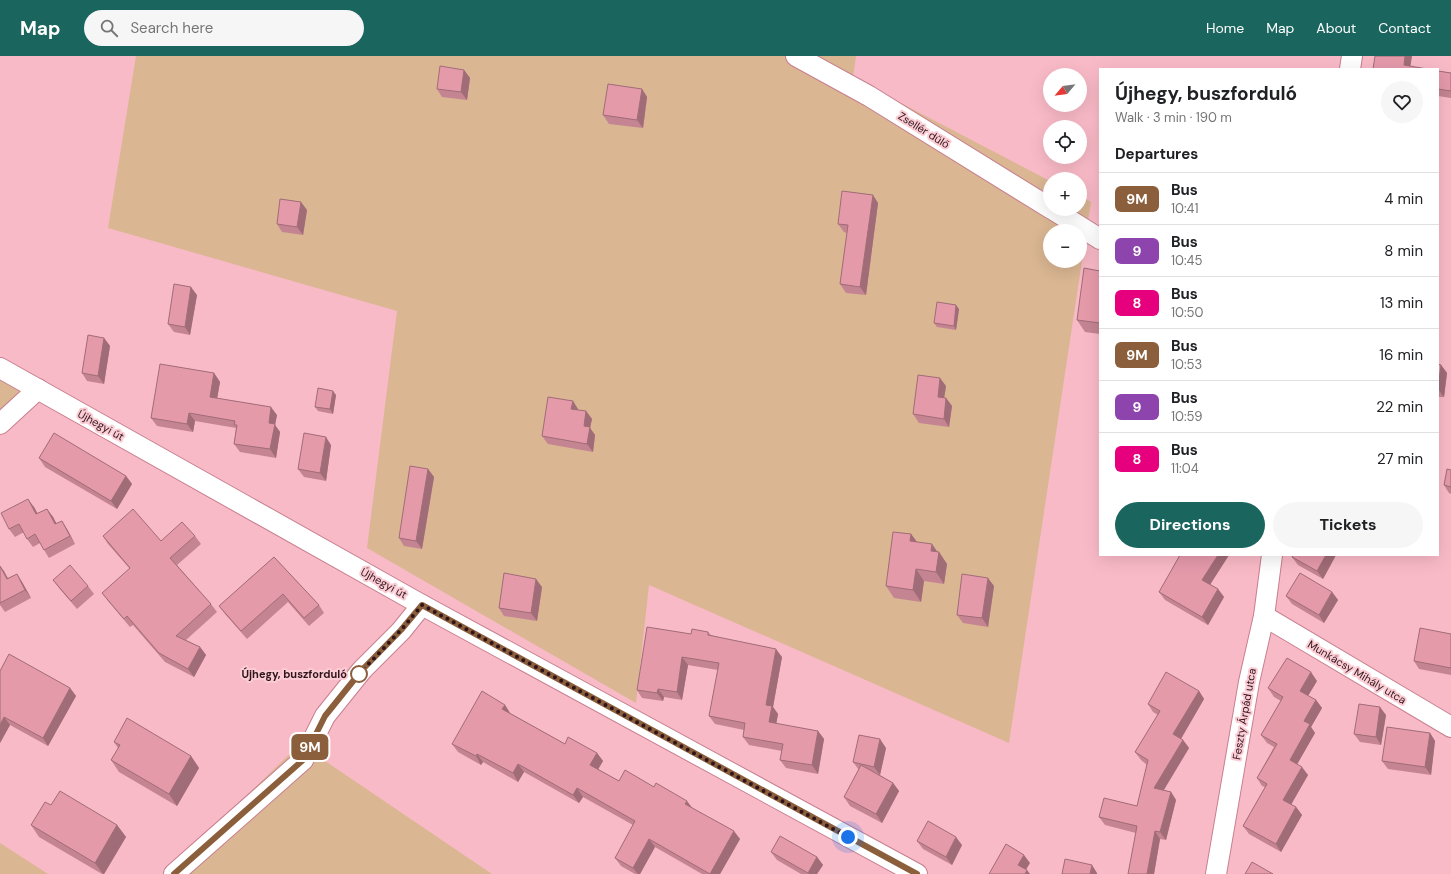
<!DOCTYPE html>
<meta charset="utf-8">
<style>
:root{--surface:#fff;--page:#f6f6f6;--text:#202124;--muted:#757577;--line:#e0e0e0;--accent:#1a655e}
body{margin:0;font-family:"DM Sans",sans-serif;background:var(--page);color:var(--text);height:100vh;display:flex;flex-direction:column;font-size:15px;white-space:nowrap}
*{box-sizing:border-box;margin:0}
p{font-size:13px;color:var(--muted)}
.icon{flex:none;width:22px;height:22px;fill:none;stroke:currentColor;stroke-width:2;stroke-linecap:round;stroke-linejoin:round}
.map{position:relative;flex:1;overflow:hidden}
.details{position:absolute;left:1099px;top:12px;width:340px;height:488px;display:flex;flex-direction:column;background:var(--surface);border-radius:0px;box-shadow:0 4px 16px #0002}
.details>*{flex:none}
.badge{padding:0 8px;border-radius:6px;font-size:14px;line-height:26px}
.needle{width:26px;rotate:241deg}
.controls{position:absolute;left:1043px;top:12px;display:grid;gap:8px}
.controls a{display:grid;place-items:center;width:44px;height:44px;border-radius:50%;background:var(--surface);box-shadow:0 4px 16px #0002;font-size:20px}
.you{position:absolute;width:20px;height:20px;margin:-10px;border:3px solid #fff;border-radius:50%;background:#1a73e8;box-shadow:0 0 0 6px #1a73e833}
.map>.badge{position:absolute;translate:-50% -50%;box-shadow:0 0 0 2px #fff}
h2{padding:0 16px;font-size:15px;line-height:36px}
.round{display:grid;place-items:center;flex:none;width:42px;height:42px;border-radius:21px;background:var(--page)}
.headline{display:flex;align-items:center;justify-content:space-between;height:68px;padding:0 16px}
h1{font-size:19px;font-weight:700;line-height:30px}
.button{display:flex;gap:8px;margin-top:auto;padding:8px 16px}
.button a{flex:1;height:46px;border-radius:24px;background:var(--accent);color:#fff;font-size:16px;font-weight:700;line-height:46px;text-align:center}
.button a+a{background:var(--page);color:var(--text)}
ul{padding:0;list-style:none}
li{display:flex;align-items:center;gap:12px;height:52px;padding:0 16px;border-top:1px solid var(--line)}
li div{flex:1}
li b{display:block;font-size:15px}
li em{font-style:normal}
li .badge{min-width:44px;font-weight:700;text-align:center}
header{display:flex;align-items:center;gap:24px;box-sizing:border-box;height:56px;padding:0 20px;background:var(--accent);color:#fff}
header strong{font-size:19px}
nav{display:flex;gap:22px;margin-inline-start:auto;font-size:14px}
.search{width:280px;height:36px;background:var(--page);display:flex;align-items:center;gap:10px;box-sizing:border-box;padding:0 14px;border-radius:22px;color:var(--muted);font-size:15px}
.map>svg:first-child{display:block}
</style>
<header>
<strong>Map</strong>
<div class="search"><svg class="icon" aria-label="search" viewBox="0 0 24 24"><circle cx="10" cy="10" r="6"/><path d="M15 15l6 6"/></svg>Search here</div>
<nav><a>Home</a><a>Map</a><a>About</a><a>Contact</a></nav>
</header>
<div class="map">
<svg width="1451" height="818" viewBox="0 0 1451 818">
<rect width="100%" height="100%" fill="#f9bac7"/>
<g fill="#dab692" fill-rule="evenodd">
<path d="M 136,0 L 856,0 L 853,22 L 1050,125 L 1050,153 L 1080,153 L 1080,140 L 1091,146 L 1009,687 L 649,529 L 636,647 L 367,492 L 397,255 L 108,172 ZM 1050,175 L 1080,175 L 1080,205 L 1050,205 Z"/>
<path d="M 0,324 L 32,341 L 0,369 Z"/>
<path d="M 300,688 L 492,818 L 165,818 Z"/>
<path d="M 0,787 L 48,818 L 0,818 Z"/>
</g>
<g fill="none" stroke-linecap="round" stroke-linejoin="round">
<defs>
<g id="minor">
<path d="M 796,0 L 869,40 L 1050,152"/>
<path d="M 1350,13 L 1352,0"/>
<path d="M 1052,153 L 1100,183"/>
<path d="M 0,312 L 422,549 L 917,818"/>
<path d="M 0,368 L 38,333"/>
<path d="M 1264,560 L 1451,671"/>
<path d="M 174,818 L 303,704 L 325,660 L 362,614 L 401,575 L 422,549"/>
<path d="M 1216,818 L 1249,626 L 1264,560 L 1272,499"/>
</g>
</defs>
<use href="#minor" stroke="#c77f8f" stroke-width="22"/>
<use href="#minor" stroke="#fff" stroke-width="20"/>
</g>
<g fill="#c58492">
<path d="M 464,14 L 470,22 L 467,44 L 442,41 L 437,33 Z"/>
<path d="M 1438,15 L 1451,17 L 1451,42 L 1438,40 Z"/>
<path d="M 642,33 L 647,41 L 643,72 L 609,68 L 603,59 Z"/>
<path d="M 878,147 L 866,239 L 846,237 L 840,228 L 847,177 L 844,176 L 838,168 Z"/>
<path d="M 307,154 L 303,179 L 282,176 L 277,168 Z"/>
<path d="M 1100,215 L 1100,278 L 1085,276 L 1077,264 Z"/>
<path d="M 197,239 L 190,279 L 174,276 L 168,268 Z"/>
<path d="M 959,253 L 956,274 L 937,271 L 934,267 Z"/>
<path d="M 104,282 L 110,290 L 104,328 L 87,325 L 82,317 Z"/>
<path d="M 1438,306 L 1438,308 L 1441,309 L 1447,317 L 1444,341 L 1438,341 Z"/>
<path d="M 214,317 L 220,326 L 217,342 L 277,359 L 275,369 L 280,376 L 276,402 L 240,396 L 234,388 L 236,372 L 195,365 L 193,376 L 157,370 L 151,362 Z"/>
<path d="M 946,330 L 944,342 L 946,342 L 952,350 L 949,371 L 919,367 L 913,358 Z"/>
<path d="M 336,339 L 333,358 L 318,355 L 315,351 Z"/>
<path d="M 573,345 L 578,354 L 586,355 L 592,363 L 590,372 L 595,379 L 593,396 L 548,388 L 542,380 Z"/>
<path d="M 331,389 L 326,425 L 304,421 L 298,413 Z"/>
<path d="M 39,402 L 126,420 L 132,428 L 117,453 L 45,411 Z"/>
<path d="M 428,413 L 434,421 L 422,493 L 404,490 L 399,482 Z"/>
<path d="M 1451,414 L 1451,438 L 1449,437 L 1444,429 Z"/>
<path d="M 34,451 L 38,458 L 47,453 L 53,461 L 56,467 L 67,473 L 75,488 L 49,502 L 44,494 L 40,487 L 33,491 L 27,483 L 24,476 L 15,481 L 9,473 Z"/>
<path d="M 911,478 L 917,486 L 937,496 L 939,496 L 947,508 L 944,528 L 924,525 L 921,546 L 894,542 L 886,530 Z"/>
<path d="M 103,480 L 161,485 L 195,480 L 201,488 L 177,509 L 211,548 L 217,556 L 186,584 L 200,591 L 206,599 L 194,621 L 165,606 L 133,569 L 130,571 L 108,545 L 102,537 L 130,513 L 108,488 Z"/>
<path d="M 1229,499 L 1210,528 L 1218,533 L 1224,541 L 1208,569 L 1165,544 L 1159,536 Z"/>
<path d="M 1293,499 L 1336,499 L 1323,523 L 1298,509 L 1292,501 Z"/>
<path d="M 274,501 L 319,549 L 324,557 L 309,570 L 288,546 L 247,583 L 225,558 L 219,550 Z"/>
<path d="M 0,510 L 8,522 L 17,518 L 22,526 L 31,542 L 5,556 L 0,549 Z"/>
<path d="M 53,524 L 88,530 L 94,538 L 77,553 L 59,532 Z"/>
<path d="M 994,530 L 988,571 L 963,567 L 957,559 Z"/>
<path d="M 542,531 L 537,565 L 504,560 L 499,552 Z"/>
<path d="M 1332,536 L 1338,544 L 1324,567 L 1292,548 L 1286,540 Z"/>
<path d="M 708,576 L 711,579 L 782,601 L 773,651 L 778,658 L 776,668 L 818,675 L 824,683 L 818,718 L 786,712 L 780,704 L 782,695 L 749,689 L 743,681 L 744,674 L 715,668 L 709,660 L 718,614 L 688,609 L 682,644 L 664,641 L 663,645 L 642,642 L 637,634 L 691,578 Z"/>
<path d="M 1451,578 L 1451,619 L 1419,613 L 1414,605 Z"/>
<path d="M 0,615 L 70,632 L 76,640 L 48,690 L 10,669 L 0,687 Z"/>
<path d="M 1317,625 L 1308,640 L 1316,644 L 1322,652 L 1311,671 L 1315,677 L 1297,708 L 1308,719 L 1291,749 L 1296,751 L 1302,759 L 1281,796 L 1249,778 L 1243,770 L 1265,731 L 1262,730 L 1257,722 L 1274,691 L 1267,687 L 1261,679 L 1281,645 L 1274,641 L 1268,632 Z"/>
<path d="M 1199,635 L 1204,643 L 1181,683 L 1183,684 L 1189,692 L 1164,734 L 1171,736 L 1176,744 L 1166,784 L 1160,783 L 1154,818 L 1128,818 L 1136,777 L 1105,769 L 1099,761 L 1137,750 L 1147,709 L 1141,704 L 1135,696 L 1158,659 L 1153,656 L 1148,648 Z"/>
<path d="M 505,649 L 510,657 L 565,688 L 597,697 L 603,705 L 598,713 L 619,725 L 691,751 L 740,783 L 720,818 L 702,818 L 655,791 L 640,818 L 635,818 L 621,810 L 615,802 L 633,769 L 583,741 L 579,747 L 524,716 L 518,726 L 483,706 L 481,709 L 458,696 L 452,688 Z"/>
<path d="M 1386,659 L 1381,689 L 1360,686 L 1354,678 Z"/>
<path d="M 1430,677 L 1435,685 L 1431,719 L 1388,713 L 1382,705 Z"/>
<path d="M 114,686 L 191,700 L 199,712 L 177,750 L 119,716 L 111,704 L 118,692 Z"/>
<path d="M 886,692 L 880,719 L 878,718 L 893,727 L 899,735 L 882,767 L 850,750 L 844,741 L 859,714 L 853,706 Z"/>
<path d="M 51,749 L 117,769 L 126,781 L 104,818 L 102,818 L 39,781 L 31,769 Z"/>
<path d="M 917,785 L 962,789 L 952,809 L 923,793 Z"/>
<path d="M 771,796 L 817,801 L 823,809 L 817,818 L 801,818 L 777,804 Z"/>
</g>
<g fill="#a06c77">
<path d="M 1405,0 L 1412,0 L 1410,13 L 1404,9 Z"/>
<path d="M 464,14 L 470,22 L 467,44 L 461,36 Z"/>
<path d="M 642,33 L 647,41 L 643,72 L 637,64 Z"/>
<path d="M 873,139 L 878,147 L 866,239 L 860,231 Z"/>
<path d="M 301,146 L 307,154 L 303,179 L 297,171 Z"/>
<path d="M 191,231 L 197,239 L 190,279 L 185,271 Z"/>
<path d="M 956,249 L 959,253 L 956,274 L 954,270 Z"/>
<path d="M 104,282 L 110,290 L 104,328 L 98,320 Z"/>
<path d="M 1441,309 L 1447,317 L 1444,341 L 1438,333 Z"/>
<path d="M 214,317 L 220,326 L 216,349 L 210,341 Z"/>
<path d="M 940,322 L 946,330 L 943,349 L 938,341 Z"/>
<path d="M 333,335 L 336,339 L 333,358 L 330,353 Z"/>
<path d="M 946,342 L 952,350 L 949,371 L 944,363 Z"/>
<path d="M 573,345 L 578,353 L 577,361 L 571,353 Z"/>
<path d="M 271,351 L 277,359 L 275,369 L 280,376 L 276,402 L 270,393 L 269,367 Z"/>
<path d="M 586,355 L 592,363 L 590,372 L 595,379 L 593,396 L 587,388 L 584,370 Z"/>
<path d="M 189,357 L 195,365 L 193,376 L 187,368 Z"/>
<path d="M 326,381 L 331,389 L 326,425 L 320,417 Z"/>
<path d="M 428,413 L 434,421 L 422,493 L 416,485 Z"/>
<path d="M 126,420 L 132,428 L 117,453 L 111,445 Z"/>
<path d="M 28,443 L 34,451 L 42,467 L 36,458 Z"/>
<path d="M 47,453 L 53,461 L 61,476 L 55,468 Z"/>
<path d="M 62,465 L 67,473 L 75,488 L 70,480 Z"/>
<path d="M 911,478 L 920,490 L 910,485 Z"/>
<path d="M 932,488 L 939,498 L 939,496 L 947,508 L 944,528 L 936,516 L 931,495 Z"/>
<path d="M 1218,499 L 1229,499 L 1208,532 L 1202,524 Z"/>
<path d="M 1326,499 L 1336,499 L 1323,523 L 1317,515 Z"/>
<path d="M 0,510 L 4,515 L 12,531 L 7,523 Z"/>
<path d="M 916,513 L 924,525 L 921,546 L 913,534 Z"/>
<path d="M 17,518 L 22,526 L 31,542 L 25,534 Z"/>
<path d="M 988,522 L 994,530 L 988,571 L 982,562 Z"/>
<path d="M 536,523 L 542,531 L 537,565 L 531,557 Z"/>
<path d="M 1218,533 L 1224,541 L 1208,569 L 1202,561 Z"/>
<path d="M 1332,536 L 1338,544 L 1324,567 L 1319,559 Z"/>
<path d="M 200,591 L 206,599 L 194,621 L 188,613 Z"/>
<path d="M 776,593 L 782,601 L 773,651 L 778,658 L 775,675 L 769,666 L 766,649 Z"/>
<path d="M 682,601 L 688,609 L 682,644 L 677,636 Z"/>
<path d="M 1311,616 L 1317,625 L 1306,643 L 1300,635 Z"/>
<path d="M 70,632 L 76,640 L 48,690 L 43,682 Z"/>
<path d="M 658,633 L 664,641 L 663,645 L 657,637 Z"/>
<path d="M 1199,635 L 1204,643 L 1179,686 L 1173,678 Z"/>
<path d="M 1316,644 L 1322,652 L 1311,671 L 1315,677 L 1295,712 L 1290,704 L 1304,665 Z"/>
<path d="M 505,649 L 510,657 L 502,653 Z"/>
<path d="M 1380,651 L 1386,659 L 1381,689 L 1376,681 Z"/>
<path d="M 4,661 L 10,669 L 0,687 L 0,669 Z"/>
<path d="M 818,675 L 824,683 L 818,718 L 812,709 Z"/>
<path d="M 1430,677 L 1435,685 L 1431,719 L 1425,711 Z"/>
<path d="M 880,683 L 886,692 L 880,719 L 874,711 Z"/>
<path d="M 1183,684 L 1189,692 L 1160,740 L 1154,732 Z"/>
<path d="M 597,697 L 603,705 L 596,717 L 590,709 Z"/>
<path d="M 477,698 L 483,706 L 481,709 L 476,700 Z"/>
<path d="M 191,700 L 199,712 L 177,750 L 169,738 Z"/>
<path d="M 518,708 L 524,716 L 518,726 L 513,717 Z"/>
<path d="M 1302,711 L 1308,719 L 1289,752 L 1283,744 Z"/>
<path d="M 893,727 L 899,735 L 882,767 L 876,758 Z"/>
<path d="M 577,732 L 583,741 L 579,747 L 573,739 Z"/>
<path d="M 1171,736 L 1176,744 L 1166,784 L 1160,776 Z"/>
<path d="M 687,745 L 693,753 L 685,748 Z"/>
<path d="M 1296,751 L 1302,759 L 1281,796 L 1276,788 Z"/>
<path d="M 117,769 L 126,781 L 104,818 L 103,818 L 95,807 Z"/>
<path d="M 734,775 L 740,783 L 720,818 L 710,818 Z"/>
<path d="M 1155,775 L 1160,783 L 1154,818 L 1147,818 Z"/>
<path d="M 956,781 L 962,789 L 952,809 L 946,801 Z"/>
<path d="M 649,783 L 655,791 L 640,818 L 638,818 L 633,812 Z"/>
<path d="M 1024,799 L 1030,807 L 1024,817 L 1018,809 Z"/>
<path d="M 817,801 L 823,809 L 817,818 L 809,818 L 808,817 Z"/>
<path d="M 1092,809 L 1097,817 L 1097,818 L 1090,818 Z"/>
<path d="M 1027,814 L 1030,818 L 1025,818 Z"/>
</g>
<g fill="#e59aaa" stroke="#a06c77">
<path d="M 1375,0 L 1405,0 L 1404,9 L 1427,13 L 1373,13 Z"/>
<path d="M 440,10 L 464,14 L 461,36 L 437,33 Z"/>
<path d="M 1438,15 L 1451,17 L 1451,35 L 1438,33 Z"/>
<path d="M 608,28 L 642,33 L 637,64 L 603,59 Z"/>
<path d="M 842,135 L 873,139 L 860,231 L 840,228 L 848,169 L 838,168 Z"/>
<path d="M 280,143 L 301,146 L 297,171 L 277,168 Z"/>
<path d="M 1084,212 L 1100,215 L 1100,267 L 1077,264 Z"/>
<path d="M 174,228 L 191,231 L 185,271 L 168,268 Z"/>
<path d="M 937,246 L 956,249 L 954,270 L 934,267 Z"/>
<path d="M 88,279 L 104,282 L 98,320 L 82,317 Z"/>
<path d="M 160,308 L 214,317 L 210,341 L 271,351 L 269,367 L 275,368 L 270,393 L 234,388 L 237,369 L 234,369 L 235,365 L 189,357 L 187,368 L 151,362 Z"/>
<path d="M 1438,308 L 1441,309 L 1438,332 Z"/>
<path d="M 918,319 L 940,322 L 938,341 L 946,342 L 944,363 L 913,358 Z"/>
<path d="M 318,332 L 333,335 L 330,353 L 315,351 Z"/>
<path d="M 548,341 L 573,345 L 571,353 L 586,355 L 584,370 L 590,371 L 587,388 L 542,380 Z"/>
<path d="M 54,377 L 126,420 L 111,445 L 39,402 Z"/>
<path d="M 304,377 L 326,381 L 320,417 L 298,413 Z"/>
<path d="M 410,410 L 428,413 L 416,485 L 399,482 Z"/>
<path d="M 1447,413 L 1451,414 L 1451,431 L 1444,429 Z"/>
<path d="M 28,443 L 36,458 L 47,453 L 55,468 L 62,465 L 70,480 L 44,494 L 35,478 L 27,483 L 19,468 L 9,473 L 1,457 Z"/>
<path d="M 133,453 L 161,485 L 182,466 L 195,480 L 170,502 L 211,548 L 176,580 L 200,591 L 188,613 L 159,597 L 127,560 L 124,563 L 102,537 L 130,512 L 103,480 Z"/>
<path d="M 893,476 L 911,478 L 910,485 L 932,488 L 931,495 L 939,496 L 936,516 L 916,513 L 913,534 L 886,530 Z"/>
<path d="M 1180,499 L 1218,499 L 1202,524 L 1218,533 L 1202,561 L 1159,536 Z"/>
<path d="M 1293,499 L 1326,499 L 1317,515 L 1292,501 Z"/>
<path d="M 274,501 L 319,549 L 304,562 L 283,538 L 241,575 L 219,550 Z"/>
<path d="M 70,509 L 88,530 L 71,545 L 53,524 Z"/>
<path d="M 0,510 L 7,523 L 17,518 L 25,534 L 0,547 Z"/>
<path d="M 504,517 L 536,523 L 531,557 L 499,552 Z"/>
<path d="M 1300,517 L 1332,536 L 1319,559 L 1286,540 Z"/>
<path d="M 962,518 L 988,522 L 982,562 L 957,559 Z"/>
<path d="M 647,571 L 691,578 L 692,573 L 708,576 L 708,579 L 776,593 L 766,649 L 772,650 L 769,666 L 818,675 L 812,709 L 780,704 L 783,688 L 743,681 L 745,667 L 709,660 L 719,607 L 682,601 L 677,636 L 658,633 L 657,637 L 637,634 Z"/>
<path d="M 1420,572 L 1451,578 L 1451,612 L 1414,605 Z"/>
<path d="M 9,598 L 70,632 L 43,682 L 4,661 L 0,669 L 0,615 Z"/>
<path d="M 1287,602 L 1311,616 L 1300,635 L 1316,644 L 1304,665 L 1310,668 L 1290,704 L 1302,711 L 1283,744 L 1296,751 L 1276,788 L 1243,770 L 1267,728 L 1257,722 L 1277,688 L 1261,679 L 1283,641 L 1268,632 Z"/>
<path d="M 1166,616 L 1199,635 L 1173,678 L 1183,684 L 1154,732 L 1171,736 L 1160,776 L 1155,775 L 1147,818 L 1128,818 L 1137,770 L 1099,761 L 1104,742 L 1137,750 L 1148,704 L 1135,696 L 1160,655 L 1148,648 Z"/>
<path d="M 482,635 L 505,649 L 502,653 L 565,688 L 568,681 L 597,697 L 590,709 L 619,725 L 625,714 L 654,731 L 656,727 L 687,745 L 685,748 L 734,775 L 710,818 L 649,783 L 633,812 L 615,802 L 635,765 L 577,732 L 573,739 L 518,708 L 513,717 L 477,698 L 476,700 L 452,688 Z"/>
<path d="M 1359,648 L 1380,651 L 1376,681 L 1354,678 Z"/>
<path d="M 127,662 L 191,700 L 169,738 L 111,704 L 120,689 L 114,686 Z"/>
<path d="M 1387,671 L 1430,677 L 1425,711 L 1382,705 Z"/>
<path d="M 859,679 L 880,683 L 874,711 L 853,706 Z"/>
<path d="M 861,709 L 893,727 L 876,758 L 844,741 Z"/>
<path d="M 60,735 L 117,769 L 95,807 L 31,769 L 45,746 L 51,749 Z"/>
<path d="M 928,765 L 956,781 L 946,801 L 917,785 Z"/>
<path d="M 780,780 L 817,801 L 808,817 L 771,796 Z"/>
<path d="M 1006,788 L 1024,799 L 1018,809 L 1027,814 L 1025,818 L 989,818 Z"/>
<path d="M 1065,803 L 1092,809 L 1090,818 L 1062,818 Z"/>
<path d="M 1252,806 L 1273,818 L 1245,818 Z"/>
</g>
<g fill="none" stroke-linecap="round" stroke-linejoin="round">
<defs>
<path id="line" d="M 174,818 L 303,704 L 325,660 L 362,614 L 401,574 L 422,549 L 917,818"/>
</defs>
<use href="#line" stroke="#fff" stroke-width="9"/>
<use href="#line" stroke="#8b5e3c" stroke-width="6"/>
<path stroke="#2f141a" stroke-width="4" stroke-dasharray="0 7.2" d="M 359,618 L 401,574 L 422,549 L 848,781"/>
</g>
<circle fill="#fff" stroke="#8b5e3c" stroke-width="2" cx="359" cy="618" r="8"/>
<g text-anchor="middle" stroke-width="4" stroke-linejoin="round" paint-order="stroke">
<g font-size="11" fill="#2f141a" stroke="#fcccd5">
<text transform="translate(924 74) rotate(32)" y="4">Zsellér dűlő</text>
<text transform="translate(101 369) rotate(29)" y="4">Újhegyi út</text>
<text transform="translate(384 527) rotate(29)" y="4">Újhegyi út</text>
<text transform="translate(1357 616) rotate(31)" y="4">Munkácsy Mihály utca</text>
<text transform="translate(1244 658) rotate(-80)" y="4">Feszty Árpád utca</text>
</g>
<g font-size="11" font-weight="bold" fill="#2f141a" stroke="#fcccd5" text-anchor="end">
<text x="347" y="622">Újhegy, buszforduló</text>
</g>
</g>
</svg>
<div class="controls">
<a><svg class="needle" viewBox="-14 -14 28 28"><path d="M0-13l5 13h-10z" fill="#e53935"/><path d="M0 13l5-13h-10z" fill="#757577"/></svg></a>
<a><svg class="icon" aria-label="locate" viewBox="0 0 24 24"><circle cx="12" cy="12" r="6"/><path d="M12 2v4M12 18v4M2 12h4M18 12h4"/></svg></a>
<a>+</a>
<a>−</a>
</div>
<div class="you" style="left:848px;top:781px"></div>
<b class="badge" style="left:310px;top:691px;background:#8b5e3c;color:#fff">9M</b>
<section class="details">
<div class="headline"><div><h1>Újhegy, buszforduló</h1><p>Walk · 3 min · 190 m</p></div><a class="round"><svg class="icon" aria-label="heart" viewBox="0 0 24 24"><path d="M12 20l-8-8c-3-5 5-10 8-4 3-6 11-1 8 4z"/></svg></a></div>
<h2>Departures</h2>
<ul>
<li><span class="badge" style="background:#8b5e3c;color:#fff">9M</span><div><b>Bus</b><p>10:41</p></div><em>4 min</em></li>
<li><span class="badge" style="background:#8e44ad;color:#fff">9</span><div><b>Bus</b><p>10:45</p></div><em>8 min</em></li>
<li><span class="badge" style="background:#e6007e;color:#fff">8</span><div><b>Bus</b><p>10:50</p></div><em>13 min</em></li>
<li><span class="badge" style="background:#8b5e3c;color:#fff">9M</span><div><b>Bus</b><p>10:53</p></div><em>16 min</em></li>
<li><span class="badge" style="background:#8e44ad;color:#fff">9</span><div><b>Bus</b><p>10:59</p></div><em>22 min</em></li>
<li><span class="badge" style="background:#e6007e;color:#fff">8</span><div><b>Bus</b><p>11:04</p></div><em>27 min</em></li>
</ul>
<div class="button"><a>Directions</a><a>Tickets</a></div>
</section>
</div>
